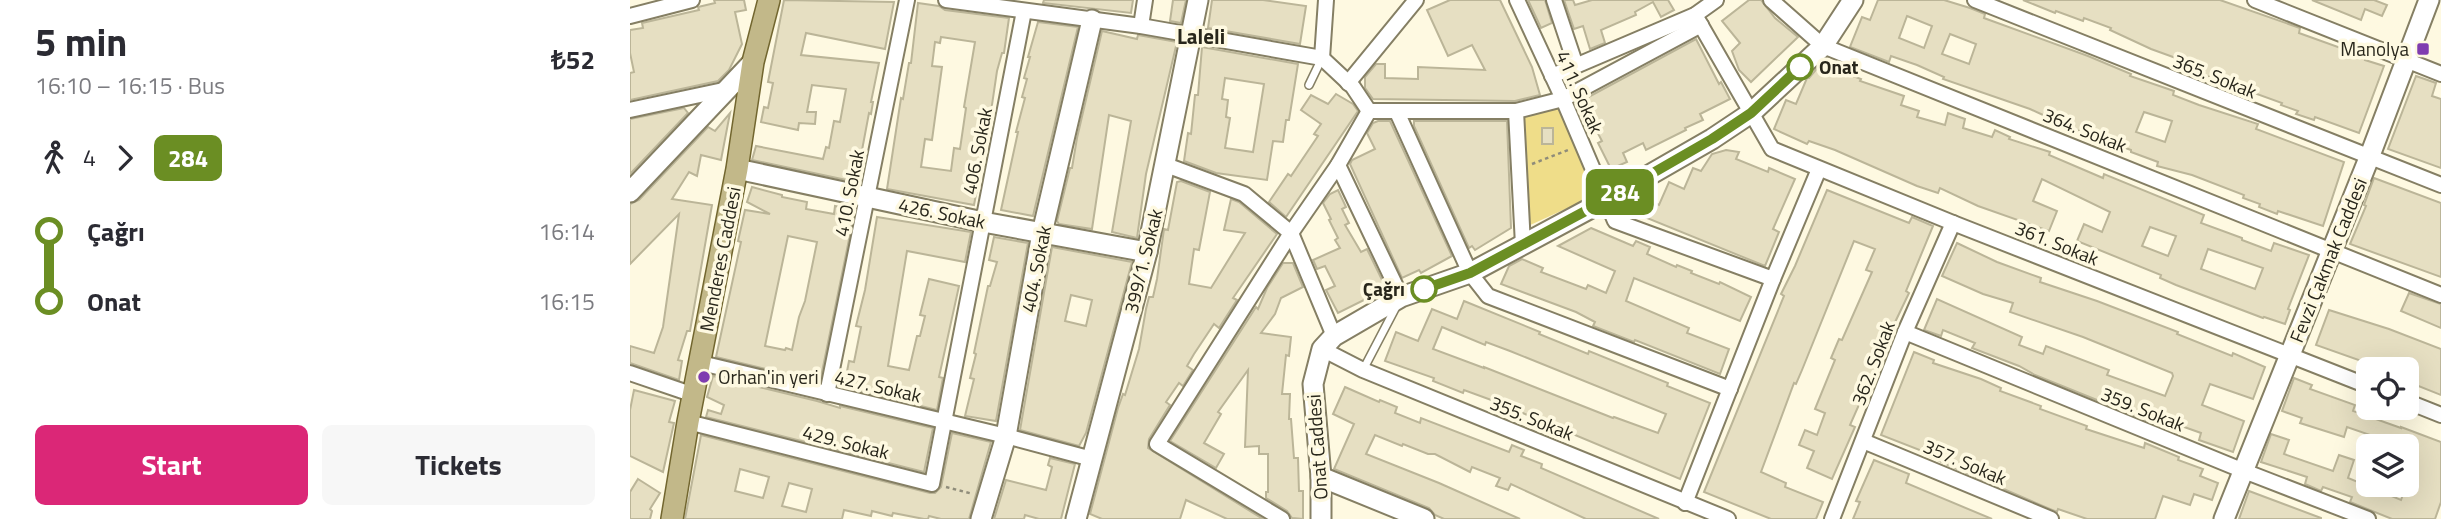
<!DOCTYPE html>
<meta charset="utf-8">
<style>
:root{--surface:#fff;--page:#f7f7f7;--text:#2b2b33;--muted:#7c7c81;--accent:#db2777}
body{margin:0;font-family:"Titillium Web",sans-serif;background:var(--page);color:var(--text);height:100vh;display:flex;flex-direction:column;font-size:26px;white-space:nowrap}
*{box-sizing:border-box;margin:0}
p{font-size:23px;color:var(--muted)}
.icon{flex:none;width:38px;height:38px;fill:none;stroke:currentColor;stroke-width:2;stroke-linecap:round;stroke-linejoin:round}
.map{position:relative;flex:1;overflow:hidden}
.panel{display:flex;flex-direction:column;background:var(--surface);width:630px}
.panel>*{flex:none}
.badge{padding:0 14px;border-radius:10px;font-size:24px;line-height:46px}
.controls{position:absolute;left:1726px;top:357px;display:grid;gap:14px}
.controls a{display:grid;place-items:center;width:63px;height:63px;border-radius:10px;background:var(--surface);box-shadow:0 7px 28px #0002;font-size:35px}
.map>.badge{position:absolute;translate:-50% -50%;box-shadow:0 0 0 4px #fff}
.legs{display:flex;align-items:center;gap:10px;height:77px;padding:0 35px;font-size:23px}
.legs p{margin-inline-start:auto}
.head{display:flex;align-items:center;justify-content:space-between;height:119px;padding:0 35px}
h1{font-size:38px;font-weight:700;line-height:52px}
.action{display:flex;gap:14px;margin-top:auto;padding:14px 35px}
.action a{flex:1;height:80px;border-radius:10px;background:var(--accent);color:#fff;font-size:28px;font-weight:700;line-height:80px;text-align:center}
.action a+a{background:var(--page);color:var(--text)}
ul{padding:0 35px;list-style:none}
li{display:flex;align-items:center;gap:24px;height:70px;font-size:26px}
li i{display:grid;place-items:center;width:10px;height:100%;margin:0 9px;background:currentColor}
li i::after{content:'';width:18px;height:18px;margin:-9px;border:5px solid;border-radius:50%;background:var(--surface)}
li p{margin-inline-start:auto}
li:first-child i{background:linear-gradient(#0000 50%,currentColor 0)}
li:last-child i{background:linear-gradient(currentColor 50%,#0000 0)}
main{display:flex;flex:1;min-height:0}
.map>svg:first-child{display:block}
</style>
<main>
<section class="panel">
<div class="head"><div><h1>5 min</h1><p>16:10 – 16:15 · Bus</p></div><b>₺52</b></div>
<div class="legs"><svg class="icon" aria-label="walk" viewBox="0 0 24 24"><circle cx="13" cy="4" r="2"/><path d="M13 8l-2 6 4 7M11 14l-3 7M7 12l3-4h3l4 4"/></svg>4<svg class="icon" aria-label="forward" viewBox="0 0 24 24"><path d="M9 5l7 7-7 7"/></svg><b class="badge" style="background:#6b8e23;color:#fff">284</b></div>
<ul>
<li><i style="color:#6b8e23"></i><b>Çağrı</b><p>16:14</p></li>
<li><i style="color:#6b8e23"></i><b>Onat</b><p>16:15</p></li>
</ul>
<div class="action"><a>Start</a><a>Tickets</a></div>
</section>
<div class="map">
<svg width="1811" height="519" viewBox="0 0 1811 519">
<rect width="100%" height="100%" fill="#fef9e1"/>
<path fill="#efdd89" d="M 929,104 L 964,196 L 898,226 L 890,112 Z"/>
<g fill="#e6dfc2" stroke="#bbb598" stroke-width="2" fill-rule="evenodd">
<path d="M 84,0 L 114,0 L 116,10 L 105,12 L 112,44 L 99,70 L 88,81 L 0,100 L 0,73 L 4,72 L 0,53 L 0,30 L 13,28 L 12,23 L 69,10 L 68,7 L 85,3 Z"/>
<path d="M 154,0 L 264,2 L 255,49 L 176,33 L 171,55 L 249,63 L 241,102 L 243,102 L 241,114 L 239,113 L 226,182 L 122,160 L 126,146 L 193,159 L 196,147 L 199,148 L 204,121 L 210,122 L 216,89 L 182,85 L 177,112 L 186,112 L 185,124 L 169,123 L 168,130 L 131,122 L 134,107 L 138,108 L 143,83 L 138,82 Z"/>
<path d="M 414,0 L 503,0 L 501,13 L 413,3 Z"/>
<path d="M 543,0 L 556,0 L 551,23 L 540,21 Z"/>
<path d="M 582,0 L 633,0 L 676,6 L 670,44 L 578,28 Z"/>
<path d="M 820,0 L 870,0 L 902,67 L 910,95 L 885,101 L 743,99 L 735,88 L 735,77 L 746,64 L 755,64 L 755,78 L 788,79 L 788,67 L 855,70 L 842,45 L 818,56 L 797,10 Z"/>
<path d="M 898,0 L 915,0 L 922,23 L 911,28 Z"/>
<path d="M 934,0 L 943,0 L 945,5 L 962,0 L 1038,0 L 1044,10 L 1031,17 L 1023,2 L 1005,12 L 1006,15 L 971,30 L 975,43 L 960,49 L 953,26 L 944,29 Z"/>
<path d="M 1119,0 L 1131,0 L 1145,18 L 1168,37 L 1121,82 L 1109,70 L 1102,51 L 1110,43 L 1092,21 Z"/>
<path d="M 1248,0 L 1314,0 L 1340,8 L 1355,14 L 1354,18 L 1458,56 L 1501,74 L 1500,76 L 1544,91 L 1543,95 L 1569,105 L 1628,124 L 1626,129 L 1714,162 L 1693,226 L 1648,211 L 1647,214 L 1629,207 L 1630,204 L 1613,198 L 1614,195 L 1562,175 L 1527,166 L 1528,162 L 1501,152 L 1501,150 L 1441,128 L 1400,109 L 1313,79 L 1314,77 L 1287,65 L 1261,56 L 1259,62 L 1220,47 L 1232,17 L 1240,20 ZM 1277,16 L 1302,26 L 1294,48 L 1269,38 ZM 1320,34 L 1346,44 L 1339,64 L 1312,54 ZM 1514,112 L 1542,121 L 1535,142 L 1506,132 Z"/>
<path d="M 1393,0 L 1590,0 L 1670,28 L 1669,33 L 1736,57 L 1735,60 L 1754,66 L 1729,133 L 1685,117 L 1684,120 L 1666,114 L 1668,111 L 1651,105 L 1652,103 L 1624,93 L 1625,91 L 1597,82 L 1596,84 L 1565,71 L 1568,66 L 1521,49 L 1480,30 L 1481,28 L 1454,18 L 1453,21 L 1426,11 L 1425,13 Z"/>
<path d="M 1682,0 L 1744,0 L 1757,5 L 1752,16 L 1735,9 L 1731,20 Z"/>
<path d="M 288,3 L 309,6 L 315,10 L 379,18 L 374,53 L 372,53 L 367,71 L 358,132 L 355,131 L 351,152 L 354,153 L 344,205 L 257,189 L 271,98 L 273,99 L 279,63 L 281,63 ZM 311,37 L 345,42 L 334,107 L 336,108 L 330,149 L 324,148 L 321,171 L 291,167 L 295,139 L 302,140 L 312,67 L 302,66 L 305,42 L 310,43 Z"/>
<path d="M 408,22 L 448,27 L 403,216 L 371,210 L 388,132 L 386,132 L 395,98 L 392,97 L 397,79 L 394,78 L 400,57 L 398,57 Z"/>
<path d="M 472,31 L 507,39 L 508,35 L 547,42 L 516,174 L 507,238 L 482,232 L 501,121 L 479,115 L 462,229 L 429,224 L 427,221 L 440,168 L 442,168 L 447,138 Z"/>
<path d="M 1066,39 L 1089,84 L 1091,82 L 1100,99 L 1070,114 L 1073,120 L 1055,128 L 1056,130 L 1016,150 L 1013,143 L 993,153 L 997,162 L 981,169 L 968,143 L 972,141 L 951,101 Z"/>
<path d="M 572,47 L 668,64 L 659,120 L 656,120 L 653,142 L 643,141 L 637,180 L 586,173 L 554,161 L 558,133 L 561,134 L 565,95 L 568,95 ZM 595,78 L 634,84 L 623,152 L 595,148 L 600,118 L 596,117 L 598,100 L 592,99 Z"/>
<path d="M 1189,66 L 1214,76 L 1215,73 L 1231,79 L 1230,81 L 1274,96 L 1271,105 L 1289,111 L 1287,117 L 1315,125 L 1318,113 L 1335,119 L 1333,128 L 1362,137 L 1365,130 L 1380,137 L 1379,139 L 1420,152 L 1419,155 L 1473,178 L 1474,174 L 1574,215 L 1571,223 L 1612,238 L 1612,240 L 1641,251 L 1644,243 L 1679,255 L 1658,309 L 1660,310 L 1655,324 L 1634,317 L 1633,318 L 1546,285 L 1530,278 L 1531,275 L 1447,241 L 1454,224 L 1472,232 L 1480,212 L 1412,179 L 1403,201 L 1427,211 L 1419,231 L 1348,206 L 1310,188 L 1308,193 L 1287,186 L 1205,150 L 1179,141 L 1177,144 L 1144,129 L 1156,100 L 1166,104 L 1177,78 L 1179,78 ZM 1520,227 L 1546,236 L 1538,256 L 1512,246 ZM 1578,249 L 1633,268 L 1625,289 L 1571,269 Z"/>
<path d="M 1786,76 L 1806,83 L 1802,96 L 1811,99 L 1811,168 L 1758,149 Z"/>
<path d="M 706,94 L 723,104 L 728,111 L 656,217 L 639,202 L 658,174 L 661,176 L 688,136 L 684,134 L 691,124 L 671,110 L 681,95 L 698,104 Z"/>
<path d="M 54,108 L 58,113 L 0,174 L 0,119 Z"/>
<path d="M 100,113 L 91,160 L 71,155 L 67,176 L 59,172 L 42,199 L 82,205 L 60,331 L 57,331 L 48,360 L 52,361 L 49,380 L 0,363 L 0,346 L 24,353 L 33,327 L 49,214 L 0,264 L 0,204 L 9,200 L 78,127 L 85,131 Z"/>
<path d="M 748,121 L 760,121 L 822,256 L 791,273 L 789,270 L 772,278 L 720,164 L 722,160 L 745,149 L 737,133 L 743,123 Z"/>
<path d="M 784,121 L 877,121 L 881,228 L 845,250 L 842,246 L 839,248 L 784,126 Z"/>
<rect x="912" y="128" width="11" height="16"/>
<path d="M 1096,150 L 1109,152 L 1106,159 L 1138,172 L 1139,168 L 1165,179 L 1143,229 L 1149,232 L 1135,266 L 1012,216 L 1018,200 L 1029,205 L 1039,182 L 1054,189 L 1063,168 L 1071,171 L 1082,154 Z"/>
<path d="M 1744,178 L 1811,203 L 1811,277 L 1720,244 L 1736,206 L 1734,205 Z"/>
<path d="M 551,181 L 580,192 L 569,250 L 564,249 L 559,284 L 581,288 L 615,233 L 594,230 L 601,199 L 609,202 L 647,234 L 603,298 L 607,300 L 589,328 L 584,324 L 564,354 L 557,366 L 563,370 L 553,386 L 549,383 L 536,402 L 540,405 L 519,439 L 518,448 L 633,519 L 597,519 L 556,500 L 550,519 L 472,519 L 460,514 L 488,408 L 493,394 L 495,395 L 509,349 L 516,309 L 519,297 L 523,297 L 527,279 L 534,229 L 538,230 L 547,182 Z"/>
<path d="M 122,187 L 152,195 L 152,197 L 177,202 L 176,209 L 204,214 L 205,206 L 225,210 L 190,382 L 86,357 L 111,242 L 108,241 L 115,210 L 140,214 L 117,202 ZM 158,236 L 187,242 L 175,301 L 169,317 L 162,350 L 156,348 L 155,350 L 135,346 Z"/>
<path d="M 708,190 L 716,207 L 712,209 L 719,223 L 715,225 L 731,252 L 737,249 L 755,286 L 735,297 L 736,299 L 708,313 L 696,290 L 705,286 L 695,266 L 687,269 L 683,260 L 710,248 L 705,240 L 708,238 L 699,220 L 701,219 L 693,203 L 700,194 Z"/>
<path d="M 1197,190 L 1279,223 L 1282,217 L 1303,226 L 1276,291 L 1279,293 L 1258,337 L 1251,356 L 1254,357 L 1244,380 L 1239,393 L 1235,391 L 1220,425 L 1225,427 L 1202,479 L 1177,468 L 1184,451 L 1169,445 L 1175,430 L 1187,435 L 1195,413 L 1185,409 L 1205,360 L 1201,358 L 1209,339 L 1212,340 L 1242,272 L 1236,270 L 1245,249 L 1224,241 L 1172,370 L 1166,384 L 1164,383 L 1131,472 L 1156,483 L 1155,487 L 1193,502 L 1186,519 L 1141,519 L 1074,492 L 1154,296 L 1151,294 L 1165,266 Z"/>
<path d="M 247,217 L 341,232 L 335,262 L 277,251 L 258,366 L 279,370 L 287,336 L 290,336 L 295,316 L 290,315 L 299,279 L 329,286 L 309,377 L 313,378 L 307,410 L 214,387 L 219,361 L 224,362 L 231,327 L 226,326 L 235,290 Z"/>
<path d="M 961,228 L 1003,246 L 1006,241 L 1020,247 L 1017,254 L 1046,267 L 1047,265 L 1062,271 L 1061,273 L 1089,284 L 1090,282 L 1121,297 L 1110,321 L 1004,278 L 996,301 L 1059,328 L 1057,333 L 1099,349 L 1090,374 L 1005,340 L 1004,342 L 963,326 L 965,322 L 946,312 L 871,284 L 879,266 L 892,259 L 913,268 L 911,272 L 956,289 L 958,285 L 976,293 L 985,271 L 928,246 Z"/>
<path d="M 364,237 L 398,243 L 366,421 L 335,416 L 344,379 L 340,378 L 346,354 L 344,353 L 358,286 L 360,286 L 367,262 L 359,260 Z"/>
<path d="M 1327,243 L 1367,262 L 1411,278 L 1410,282 L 1467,301 L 1548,332 L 1547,334 L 1602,356 L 1603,353 L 1635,367 L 1623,399 L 1580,384 L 1572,405 L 1614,421 L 1603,452 L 1569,440 L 1571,433 L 1543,423 L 1541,429 L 1514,419 L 1405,375 L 1389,366 L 1342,348 L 1345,343 L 1313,330 L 1311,336 L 1294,330 L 1307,299 L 1392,337 L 1389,345 L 1413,354 L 1416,346 L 1479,370 L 1477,375 L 1535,396 L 1543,376 L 1542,373 L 1453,337 L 1380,312 L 1383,303 L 1353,294 L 1312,276 Z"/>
<path d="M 422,247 L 502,262 L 456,433 L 449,446 L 390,430 ZM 441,295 L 462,300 L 456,326 L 435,321 Z"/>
<path d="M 653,263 L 663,263 L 673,287 L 651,298 L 645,314 L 631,333 L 661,337 L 659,356 L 656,355 L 652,394 L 660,394 L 659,419 L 661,419 L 664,458 L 668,458 L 669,491 L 673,491 L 673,519 L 662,518 L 657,511 L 636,498 L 636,492 L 638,492 L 638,454 L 629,454 L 629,446 L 615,447 L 618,370 L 588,412 L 591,414 L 574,443 L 594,454 L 586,468 L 540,441 L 626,307 L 628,309 L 637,288 Z"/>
<path d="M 1779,293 L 1811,304 L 1811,328 L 1771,311 Z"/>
<path d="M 834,301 L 910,332 L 909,334 L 958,354 L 959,351 L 1038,383 L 1037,386 L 1080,403 L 1050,479 L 864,401 L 834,390 L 833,393 L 803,381 L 804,378 L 755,361 L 766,332 L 788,341 L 802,309 L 827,319 ZM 812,327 L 855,345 L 856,342 L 880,351 L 1036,414 L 1028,433 L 984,417 L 983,418 L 854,367 L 854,368 L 803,349 Z"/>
<path d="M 1699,310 L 1759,329 L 1811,349 L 1811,395 L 1776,381 L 1776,369 L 1754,369 L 1686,345 Z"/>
<path d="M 1284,352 L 1304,360 L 1303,363 L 1351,379 L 1371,388 L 1370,391 L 1411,406 L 1410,409 L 1457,426 L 1456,429 L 1514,448 L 1515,443 L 1549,457 L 1548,460 L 1573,469 L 1570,476 L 1588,483 L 1582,500 L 1564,494 L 1560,505 L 1533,496 L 1525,519 L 1457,519 L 1428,509 L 1427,512 L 1318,465 L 1299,456 L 1300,454 L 1251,435 Z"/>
<path d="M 83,376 L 187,401 L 210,408 L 210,406 L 303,428 L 294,472 L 76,417 L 78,410 L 91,414 L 94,405 L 77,397 Z"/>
<path d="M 1664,378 L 1682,385 L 1680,389 L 1725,405 L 1723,411 L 1771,428 L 1771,427 L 1811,442 L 1811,502 L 1805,519 L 1762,519 L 1720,502 L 1722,497 L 1693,487 L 1691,491 L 1675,484 L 1677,477 L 1631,462 L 1641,434 L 1659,440 L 1654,454 L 1703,471 L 1709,455 L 1724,460 L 1718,478 L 1771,500 L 1776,486 L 1776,446 L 1754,446 L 1744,442 L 1746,437 L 1717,427 L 1714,437 L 1670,423 L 1672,418 L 1652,411 Z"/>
<path d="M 715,387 L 749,402 L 750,400 L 767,407 L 765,413 L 790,423 L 791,418 L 879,452 L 882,445 L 894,450 L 891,456 L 912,464 L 911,468 L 1029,519 L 956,519 L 881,484 L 878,490 L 866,486 L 870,478 L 842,467 L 840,472 L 805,454 L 798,454 L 773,444 L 772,446 L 745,435 L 736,454 L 809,483 L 890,519 L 814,519 L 805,515 L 799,508 L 704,469 L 724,424 L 703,414 Z"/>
<path d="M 4,390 L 45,401 L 39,422 L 44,423 L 33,472 L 0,456 L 0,410 Z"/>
<path d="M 322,433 L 361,442 L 339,519 L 311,519 L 299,516 L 298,519 L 294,519 L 263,513 L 262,516 L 242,511 L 241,516 L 214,510 L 212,519 L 55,519 L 71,435 L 300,493 L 305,493 L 311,487 ZM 110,469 L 139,477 L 133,498 L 105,491 ZM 159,483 L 182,489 L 176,512 L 152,506 Z"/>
<path d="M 420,458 L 445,464 L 431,519 L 409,519 L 395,515 L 394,519 L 364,519 L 376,480 L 416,490 L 422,467 L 418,465 Z"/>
<path d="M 1244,460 L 1279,474 L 1276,483 L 1362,519 L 1223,519 L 1230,502 L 1226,501 Z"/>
<path d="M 8,479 L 30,493 L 20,509 L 22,511 L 20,519 L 0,519 L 0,492 Z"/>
<path d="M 1619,491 L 1691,518 L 1691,519 L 1609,519 Z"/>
</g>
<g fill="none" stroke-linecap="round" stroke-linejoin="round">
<defs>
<g id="lane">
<path d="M 679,85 L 692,58"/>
<path d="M 733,370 L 767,305"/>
</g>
<g id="street">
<path d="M 316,0 L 511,26 L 692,58"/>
<path d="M 887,0 L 933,99 L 985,221 L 1143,279"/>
<path d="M 924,0 L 946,66"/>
<path d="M 1141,0 L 1193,46 L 1811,295"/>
<path d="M 1345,0 L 1811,185"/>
<path d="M 1625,0 L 1811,74"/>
<path d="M 1065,15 L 1142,149 L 1323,223 L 1738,386"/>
<path d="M 0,16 L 62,0"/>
<path d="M 511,26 L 515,0"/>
<path d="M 692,58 L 723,87 L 739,111"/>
<path d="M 692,58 L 696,0"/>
<path d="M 922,76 L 1065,15 L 1086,0"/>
<path d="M 718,83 L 786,0"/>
<path d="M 0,110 L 98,89"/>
<path d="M 739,111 L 886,111"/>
<path d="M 767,112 L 840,273 L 858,296 L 1100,389"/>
<path d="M 536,165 L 614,194 L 661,233 L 704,336"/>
<path d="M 708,165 L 771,297"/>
<path d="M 893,245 L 886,111 L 933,99 L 1071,25"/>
<path d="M 1275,332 L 1614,471 L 1738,519"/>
<path d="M 692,349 L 733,370 L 1098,519"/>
<path d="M 71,363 L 376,436 L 462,459"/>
<path d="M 0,373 L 64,395"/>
<path d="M 197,394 L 277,0"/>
<path d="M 1776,401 L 1811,415"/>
<path d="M 58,422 L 302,484 L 394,11"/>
<path d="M 1233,441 L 1421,519"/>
<path d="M 1055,503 L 1143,279 L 1189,169"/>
<path d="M 652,519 L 527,444 L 661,233 L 708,165 L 739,111"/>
<path d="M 1202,519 L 1275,332 L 1323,223"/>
</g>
<g id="secondary">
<path d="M 107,169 L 353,222 L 517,252"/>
<path d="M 0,192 L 123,62"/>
<path d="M 691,477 L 794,519"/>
<path d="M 351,519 L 376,436 L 412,233 L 462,20"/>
<path d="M 446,519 L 517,252 L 568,0"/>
<path d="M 691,519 L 691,477 L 683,384 L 692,349 L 704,336 L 771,297 L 840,273 L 976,200 L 1082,139 L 1121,113 L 1193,46 L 1223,0"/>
<path d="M 1594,519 L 1739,158 L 1799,0"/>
</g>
<path id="primary" d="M 42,519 L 58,422 L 107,169 L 123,62 L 139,0"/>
</defs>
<use href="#lane" stroke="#857f64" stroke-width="10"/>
<use href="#street" stroke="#857f64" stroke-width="18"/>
<use href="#secondary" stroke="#857f64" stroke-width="23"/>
<use href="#primary" stroke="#72662f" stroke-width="24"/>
<g stroke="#8f8c7a" stroke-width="2.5" stroke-dasharray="3.5 3.5" stroke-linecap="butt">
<path d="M 902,164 L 938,150"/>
<path d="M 316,487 L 343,494"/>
</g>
<use href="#lane" stroke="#fff" stroke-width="7"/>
<use href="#street" stroke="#fff" stroke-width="14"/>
<use href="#secondary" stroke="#fff" stroke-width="19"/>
<use href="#primary" stroke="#c2b889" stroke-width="21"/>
</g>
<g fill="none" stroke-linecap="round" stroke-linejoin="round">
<defs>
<path id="line-1" d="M 794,289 L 840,273 L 976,200 L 1082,139 L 1121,113 L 1170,67"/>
</defs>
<use href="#line-1" stroke="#fff" stroke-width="16"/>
<use href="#line-1" stroke="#6b8e23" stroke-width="10"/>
</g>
<g fill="#7f3cb0" stroke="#fef9e1" stroke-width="2.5">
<rect x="1786" y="42" width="14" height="14" rx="3.5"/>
<circle cx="74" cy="377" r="7"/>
</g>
<g fill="#fff" stroke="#6b8e23" stroke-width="3.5">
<circle cx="1170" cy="67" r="12"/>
<circle cx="794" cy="289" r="12"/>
</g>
<g text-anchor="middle" stroke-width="7" stroke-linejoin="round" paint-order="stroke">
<g font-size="19" fill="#28261b" stroke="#fef9e1" text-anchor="end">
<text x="1779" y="56">Manolya</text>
<text x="88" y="384" text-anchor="start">Orhan'in yeri</text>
</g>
<g font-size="19" font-weight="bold" fill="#28261b" stroke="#fef9e1" text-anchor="start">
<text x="1189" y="74">Onat</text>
<text x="775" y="296" text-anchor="end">Çağrı</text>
</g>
<g font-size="19" fill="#28261b" stroke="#fef9e1">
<text transform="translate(1585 76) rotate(22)" y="7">365. Sokak</text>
<text transform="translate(950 92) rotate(66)" y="7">411. Sokak</text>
<text transform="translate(1455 130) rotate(22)" y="7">364. Sokak</text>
<text transform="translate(347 151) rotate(-79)" y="7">406. Sokak</text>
<text transform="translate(219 193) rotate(-79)" y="7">410. Sokak</text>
<text transform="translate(312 213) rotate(12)" y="7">426. Sokak</text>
<text transform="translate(1427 243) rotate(22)" y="7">361. Sokak</text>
<text transform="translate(90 259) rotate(-79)" y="7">Menderes Caddesi</text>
<text transform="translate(1698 260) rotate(-68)" y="7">Fevzi Çakmak Caddesi</text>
<text transform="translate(513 261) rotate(-76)" y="7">399/1. Sokak</text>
<text transform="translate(406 269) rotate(-79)" y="7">404. Sokak</text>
<text transform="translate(1243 363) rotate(-69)" y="7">362. Sokak</text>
<text transform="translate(248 386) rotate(13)" y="7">427. Sokak</text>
<text transform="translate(1513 409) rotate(22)" y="7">359. Sokak</text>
<text transform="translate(902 418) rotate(22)" y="7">355. Sokak</text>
<text transform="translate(216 442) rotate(14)" y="7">429. Sokak</text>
<text transform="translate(687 447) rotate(-94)" y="7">Onat Caddesi</text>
<text transform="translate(1335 462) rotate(23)" y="7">357. Sokak</text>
</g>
<g font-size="21" font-weight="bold" fill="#28261b" stroke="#fef9e1">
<text x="571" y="44">Laleli</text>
</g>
</g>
</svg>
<div class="controls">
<a><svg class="icon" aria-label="locate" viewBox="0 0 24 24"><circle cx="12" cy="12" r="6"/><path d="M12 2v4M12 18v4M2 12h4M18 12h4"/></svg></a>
<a><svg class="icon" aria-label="layers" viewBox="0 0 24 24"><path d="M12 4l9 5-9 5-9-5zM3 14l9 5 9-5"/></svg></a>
</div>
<b class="badge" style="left:990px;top:192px;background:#6b8e23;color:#fff">284</b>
</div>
</main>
